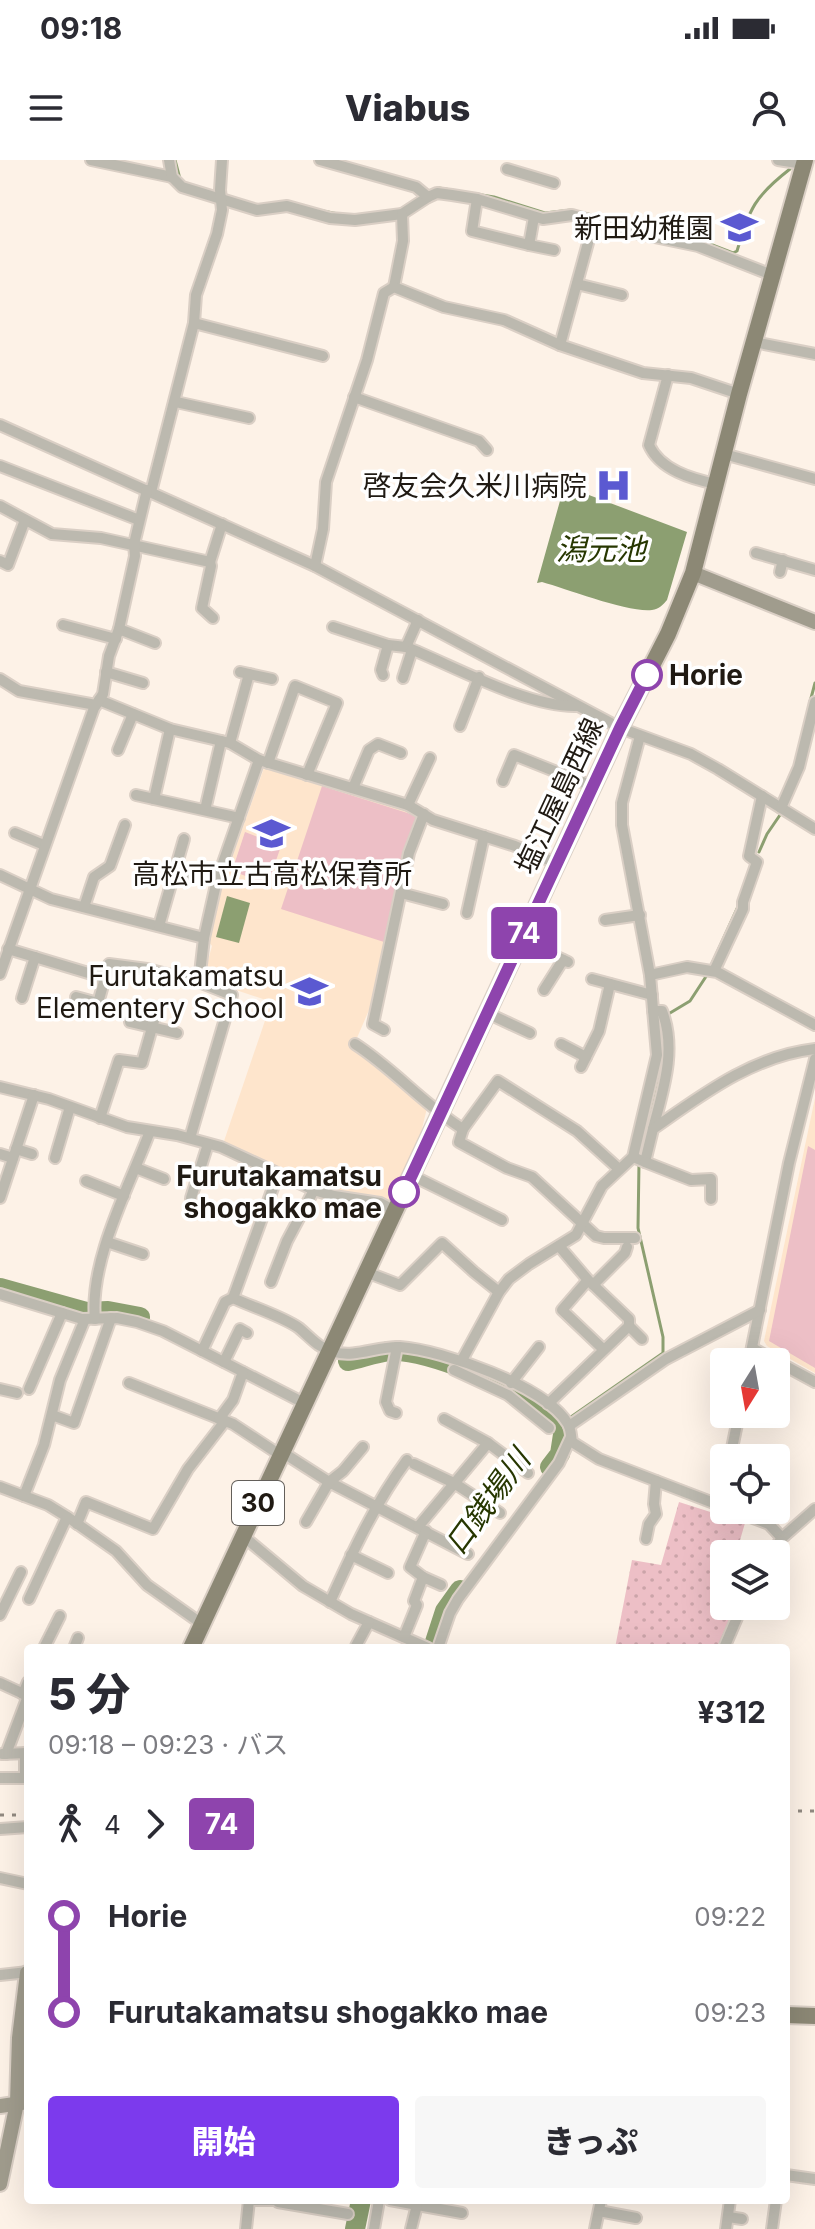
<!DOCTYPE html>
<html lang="ja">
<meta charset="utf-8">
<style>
:root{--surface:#fff;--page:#f7f7f7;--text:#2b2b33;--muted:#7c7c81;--accent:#7c3aed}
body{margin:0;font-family:Inter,"Noto Sans JP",sans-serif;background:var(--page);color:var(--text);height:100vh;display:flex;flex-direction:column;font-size:30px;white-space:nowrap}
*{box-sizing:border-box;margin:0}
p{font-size:26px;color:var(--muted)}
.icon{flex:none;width:44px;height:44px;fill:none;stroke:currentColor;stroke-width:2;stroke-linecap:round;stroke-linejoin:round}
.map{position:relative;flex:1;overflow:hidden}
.panel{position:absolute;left:24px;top:1484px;width:766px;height:560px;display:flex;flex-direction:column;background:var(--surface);border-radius:8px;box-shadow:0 8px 32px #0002}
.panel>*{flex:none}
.badge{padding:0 16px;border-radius:6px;font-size:28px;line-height:52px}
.needle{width:52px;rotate:191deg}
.controls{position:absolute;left:710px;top:1188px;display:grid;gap:16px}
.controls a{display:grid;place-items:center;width:80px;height:80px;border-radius:8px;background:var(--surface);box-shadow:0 8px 32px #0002;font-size:40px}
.map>.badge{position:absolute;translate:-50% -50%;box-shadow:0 0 0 4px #fff}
.legs{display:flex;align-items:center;gap:12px;height:88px;padding:0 24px;font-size:26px}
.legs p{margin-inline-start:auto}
.overview{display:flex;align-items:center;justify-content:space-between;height:136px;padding:0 24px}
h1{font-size:44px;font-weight:800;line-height:60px}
.button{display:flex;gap:16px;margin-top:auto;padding:16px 24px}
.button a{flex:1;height:92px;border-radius:8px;background:var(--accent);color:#fff;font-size:32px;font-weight:800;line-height:92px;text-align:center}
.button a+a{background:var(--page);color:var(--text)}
ul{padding:0 24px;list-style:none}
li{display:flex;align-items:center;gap:28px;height:96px;font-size:30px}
li i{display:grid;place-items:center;width:12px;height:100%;margin:0 10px;background:currentColor}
li i::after{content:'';width:20px;height:20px;margin:-10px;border:6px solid;border-radius:50%;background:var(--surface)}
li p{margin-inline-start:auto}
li:first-child i{background:linear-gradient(#0000 50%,currentColor 0)}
li:last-child i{background:linear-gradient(currentColor 50%,#0000 0)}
.status{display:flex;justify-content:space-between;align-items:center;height:56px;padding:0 40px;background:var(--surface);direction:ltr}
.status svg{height:22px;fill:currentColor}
header{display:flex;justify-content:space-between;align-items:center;height:104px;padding:0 24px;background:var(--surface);font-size:36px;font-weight:800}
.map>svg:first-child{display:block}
</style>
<div class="status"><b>09:18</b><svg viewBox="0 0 49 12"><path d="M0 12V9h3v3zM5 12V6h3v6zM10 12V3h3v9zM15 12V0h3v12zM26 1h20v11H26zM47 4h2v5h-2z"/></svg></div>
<header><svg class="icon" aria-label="menu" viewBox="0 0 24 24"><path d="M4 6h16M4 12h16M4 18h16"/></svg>Viabus<svg class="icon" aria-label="person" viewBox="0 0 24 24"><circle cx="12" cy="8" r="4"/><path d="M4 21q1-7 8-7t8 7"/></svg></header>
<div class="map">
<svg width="815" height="2069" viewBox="0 0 815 2069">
<defs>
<pattern id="grass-dots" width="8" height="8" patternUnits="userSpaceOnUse" patternTransform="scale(2)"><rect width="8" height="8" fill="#edbfc6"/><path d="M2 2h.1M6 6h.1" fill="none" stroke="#cba4a9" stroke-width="1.8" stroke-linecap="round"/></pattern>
</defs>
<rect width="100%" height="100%" fill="#fdf2e7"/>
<g fill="#fee5cc">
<path d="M 265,605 L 420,654 L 376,834 L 353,887 L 427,948 L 419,981 L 391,1041 L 375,1035 L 334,1032 L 315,1026 L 223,984 L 270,846 L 269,841 L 236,830 L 231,831 L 207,820 L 204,815 L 212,786 L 209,782 L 222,726 Z"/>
<path d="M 815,938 L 815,1213 L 767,1186 L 764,1181 Z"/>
</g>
<path fill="url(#grass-dots)" d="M 679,1342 L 745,1363 L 736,1394 L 724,1394 L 724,1446 L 735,1446 L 718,1488 L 615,1488 L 632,1400 L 661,1405 Z"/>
<g fill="#edbfc6">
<path d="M 322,626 L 417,656 L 404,692 L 384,782 L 281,749 Z"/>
<path d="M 245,672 L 281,686 L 268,724 L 232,711 Z"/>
<path d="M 808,986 L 815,990 L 815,1208 L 769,1181 Z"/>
</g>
<g fill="#8c9f71">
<path d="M 565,323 L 568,323 L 573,329 L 687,372 L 667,440 C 663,445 659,449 652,450 C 629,453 567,429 542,422 L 537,423 Z"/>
<path d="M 227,736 L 250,743 L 239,783 L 216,777 Z"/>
</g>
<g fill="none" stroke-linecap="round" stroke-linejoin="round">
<g stroke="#8c9f71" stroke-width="3">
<path d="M 175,0 L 180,19"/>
<path d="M 439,28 L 494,37 L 545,53 L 571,50"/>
<path d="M 318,50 L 338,54"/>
<path d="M 579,52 L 702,81 L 733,93 L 737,91 C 750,48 754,37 790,9"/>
<path d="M 810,542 L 815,523"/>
<path d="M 759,692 L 767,674 L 780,655"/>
<path d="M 710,808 L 740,742"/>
<path d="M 665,856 L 690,841 L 707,815"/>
<path d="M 640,996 L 662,910"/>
<path d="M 568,1259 L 663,1193 L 663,1177 L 638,1068 L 639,1003"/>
<path d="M 721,1482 L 728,1467"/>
</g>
<g stroke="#8c9f71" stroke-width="20">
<path d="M 0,1128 L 86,1152 L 108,1151 L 140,1157"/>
<path d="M 348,1201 C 362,1198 377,1192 391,1191 C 427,1189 519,1228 548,1250 C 554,1254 559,1262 564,1268 L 560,1294 L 550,1307"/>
<path d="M 433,1488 L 445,1451 L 460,1430"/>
<path d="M 355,2069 L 361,2040"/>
</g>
<defs>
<g id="street">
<path d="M 91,0 L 172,17"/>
<path d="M 169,0 L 172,17 L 182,27 L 257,50 L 287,46 L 330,58 L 355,60 L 402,54 L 428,37 L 437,33 L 452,35 L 477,39 L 543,59 L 572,55 L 635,73 L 698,86 L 772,115"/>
<path d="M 320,0 L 416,27 L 428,37"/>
<path d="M 778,0 L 804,4"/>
<path d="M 507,9 L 554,23"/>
<path d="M 477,39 L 472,71 L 529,85"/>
<path d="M 534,57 L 529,85 L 554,90"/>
<path d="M 577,124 L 622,135"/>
<path d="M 394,127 L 403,81 L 402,54"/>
<path d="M 194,163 L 323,196"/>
<path d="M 754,182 L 815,194"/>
<path d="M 560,185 L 594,61"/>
<path d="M 668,215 L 649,285 C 660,310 692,319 716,324"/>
<path d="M 354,237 L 479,281 L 487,290"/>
<path d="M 176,242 L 249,258"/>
<path d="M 0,265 L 315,406 L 620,568 L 691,594 L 718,609 L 815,669"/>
<path d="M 724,294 L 815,319"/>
<path d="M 0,306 L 139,360"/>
<path d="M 151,332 L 194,163 L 196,135 L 217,74 L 222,50 L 220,30 L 222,0"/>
<path d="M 0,346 L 52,374 L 101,378 L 210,402 L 222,364"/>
<path d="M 756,393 L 815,410"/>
<path d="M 0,401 L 8,405 L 25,360"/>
<path d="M 210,402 L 211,406 L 202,448 L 213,458"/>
<path d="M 315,406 L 323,369 L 326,322 L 367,200 L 384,133 L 394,127 L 444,147 L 504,160 L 560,185 L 643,213 L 691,218 L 739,234"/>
<path d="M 780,412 L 783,400"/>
<path d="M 63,465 L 116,479"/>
<path d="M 333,467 L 388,485 L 406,487 C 454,506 526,547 576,546"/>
<path d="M 119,469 L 155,483"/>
<path d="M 406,487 L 418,460"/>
<path d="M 106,512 L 143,523"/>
<path d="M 240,512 L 272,519"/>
<path d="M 383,515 L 381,510 L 388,485"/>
<path d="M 403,518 L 412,490"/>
<path d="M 0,519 L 19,531 L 96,545"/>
<path d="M 99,540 L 170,569 L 230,583 L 259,600 L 408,645 L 433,660 L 515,686 L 556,703"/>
<path d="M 460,566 L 479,517"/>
<path d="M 640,576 L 622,643 L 622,665 L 650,815"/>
<path d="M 230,583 L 249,514"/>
<path d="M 118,590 L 133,554"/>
<path d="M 268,603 L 295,526 L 337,543 L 307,615"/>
<path d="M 503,621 L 514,595 L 592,626"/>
<path d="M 353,628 L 369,590 L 378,584 L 401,593"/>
<path d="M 136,635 L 239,658"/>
<path d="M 154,639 L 170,569"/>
<path d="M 408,645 L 430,598"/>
<path d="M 781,648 L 799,607 L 815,542"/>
<path d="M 205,650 L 221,581"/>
<path d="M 15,673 L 44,685"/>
<path d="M 173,709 L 217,720"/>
<path d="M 0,715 L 51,739 L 204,778 L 199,822 L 232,835 L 190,978"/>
<path d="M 401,733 L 443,744"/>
<path d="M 84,747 L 94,717 L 110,706 L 125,665"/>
<path d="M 467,753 L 484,676"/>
<path d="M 605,760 L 640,755"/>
<path d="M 159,766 L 184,679"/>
<path d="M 204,778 L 217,720 L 259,600"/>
<path d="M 521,780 L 568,802"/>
<path d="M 8,789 L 105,818"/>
<path d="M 714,811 L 743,749 L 743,742 L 757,702 L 749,696 L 762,636"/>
<path d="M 0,814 L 94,548 L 103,534 L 109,496 L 119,469 L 135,396 L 134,384 L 147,330"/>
<path d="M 592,819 L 652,835"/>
<path d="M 544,830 L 563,800"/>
<path d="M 76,837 L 98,843 L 109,804 L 147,809 L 199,822"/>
<path d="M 22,838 L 35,797"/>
<path d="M 653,851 L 662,851 C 677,890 663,930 653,969"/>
<path d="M 487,853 L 530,873"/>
<path d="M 130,862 L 177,873"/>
<path d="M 384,870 L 373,864 L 409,693 L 424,654"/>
<path d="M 355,884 C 394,909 424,945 463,969 L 459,982 L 507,1008 L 532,1017 L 596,1076 L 604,1078 L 635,1078"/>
<path d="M 561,884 L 586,897"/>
<path d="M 581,907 L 599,871 L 610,824"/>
<path d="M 0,927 L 49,939 L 127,967 L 177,975 L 221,987 L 314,1030 L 334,1036 L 380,1043 L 395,1051"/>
<path d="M 100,958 L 119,900 L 142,903 L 157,850"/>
<path d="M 463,969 L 498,921 L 577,971 L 619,1009"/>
<path d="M 16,989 L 32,994"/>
<path d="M 0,994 L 13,998"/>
<path d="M 633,997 L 645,1002 L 653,969 C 703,934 753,896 815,889"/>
<path d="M 55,998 L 70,947"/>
<path d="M 645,1002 L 691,1020 L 711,1019 L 711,1039"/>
<path d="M 136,1008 L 164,1019"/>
<path d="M 411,1015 L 502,1060"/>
<path d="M 86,1021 L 124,1036"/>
<path d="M 0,1038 L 34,935"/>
<path d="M 191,1038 L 208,984"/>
<path d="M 107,1082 L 143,1094"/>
<path d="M 559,1086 L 588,1120 L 629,1159 L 629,1166 L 642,1179"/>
<path d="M 366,1112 L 400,1125 L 442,1083 L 474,1112 L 499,1132"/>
<path d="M 588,1120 L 562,1150 L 603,1189"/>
<path d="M 271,1122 L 287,1081 L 314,1030"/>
<path d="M 593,1125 L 625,1093 L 627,1087"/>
<path d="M 0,1134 L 82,1159 L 117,1158 L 137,1162 L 163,1171 L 304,1243"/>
<path d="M 233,1138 C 252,1147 282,1156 299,1168 C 311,1178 318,1188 334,1192 C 356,1198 377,1186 400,1187 C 442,1190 546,1226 568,1264 C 571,1269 571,1277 572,1282 L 599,1299 L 724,1347"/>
<path d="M 95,1159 C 89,1100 130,1025 150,971"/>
<path d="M 752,1188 L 815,1222"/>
<path d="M 202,1191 L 225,1142 L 233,1138 L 278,1014"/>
<path d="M 462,1200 L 499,1132 L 509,1119 L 529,1104 L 576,1075 L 602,1026 L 633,997 L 657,895 L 650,815 L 687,807 L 717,812 L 815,865"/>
<path d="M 224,1202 L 240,1169 L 247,1173"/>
<path d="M 749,1202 L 789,1003 L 815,899"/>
<path d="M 454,1210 L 508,1235 L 549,1268"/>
<path d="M 129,1223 L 233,1264 L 280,1295"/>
<path d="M 511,1223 L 539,1187"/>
<path d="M 0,1229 L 17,1233"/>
<path d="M 29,1229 L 62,1153"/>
<path d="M 548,1244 L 629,1166"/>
<path d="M 396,1253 L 390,1251 L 386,1242 L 397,1187"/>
<path d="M 52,1255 L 74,1263 L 111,1158"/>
<path d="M 219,1259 L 233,1240 L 243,1212"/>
<path d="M 444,1259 L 488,1283 L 528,1313"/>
<path d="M 569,1266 L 666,1199 L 760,1150"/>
<path d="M 282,1292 L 329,1322 L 468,1394"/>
<path d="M 730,1298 L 739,1254"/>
<path d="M 414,1304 L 454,1323 L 500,1353"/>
<path d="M 0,1327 L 48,1345 L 69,1358 L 116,1391 L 147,1425 L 202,1464"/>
<path d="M 24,1336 L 44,1285 L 60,1220 L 85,1159"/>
<path d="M 721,1346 L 724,1331"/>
<path d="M 732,1350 L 769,1364 L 782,1378"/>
<path d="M 306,1362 L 329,1322 L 343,1311 L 363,1287"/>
<path d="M 77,1364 L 86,1342 L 153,1369 L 188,1309 L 225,1261"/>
<path d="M 418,1367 L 488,1283"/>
<path d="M 426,1371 L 410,1407 L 423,1417 L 441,1425"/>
<path d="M 243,1376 L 303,1426 L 351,1454 L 428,1488"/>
<path d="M 646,1379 L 649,1364 L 656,1354 L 654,1344 L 656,1321"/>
<path d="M 771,1394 L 782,1378 L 815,1349"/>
<path d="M 351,1395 L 388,1413"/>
<path d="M 29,1439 L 67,1357"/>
<path d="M 330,1442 C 352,1393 375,1343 407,1300"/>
<path d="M 0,1455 L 21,1412"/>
<path d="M 404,1477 L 417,1445 L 414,1441 L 423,1417"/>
<path d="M 356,1486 L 369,1462"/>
<path d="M 44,1488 L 60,1456"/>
<path d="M 74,1488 L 78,1478"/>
<path d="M 438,1488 L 450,1453 L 458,1439 L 559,1303 L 571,1277"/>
<path d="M 724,1488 L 742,1446"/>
<path d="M 0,1523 L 28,1536"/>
<path d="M 23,1534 L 28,1522"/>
<path d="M 25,1593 L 25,1618 L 28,1618"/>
<path d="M 2,1594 L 28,1593"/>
<path d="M 6,1594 L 28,1536"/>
<path d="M 0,1618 L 25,1618"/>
<path d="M 0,1669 L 28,1667"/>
<path d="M 0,1718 L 28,1724"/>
<path d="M 0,1815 L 28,1812"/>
<path d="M 786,2015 L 815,2019"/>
<path d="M 254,2040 L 278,2040"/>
<path d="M 390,2040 L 462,2053"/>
<path d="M 278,2042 L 348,2054"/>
<path d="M 599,2051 L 636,2058"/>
<path d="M 728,2057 L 742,2059"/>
<path d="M 246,2069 L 249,2040"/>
<path d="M 374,2069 L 379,2040"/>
<path d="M 411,2069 L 417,2045"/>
<path d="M 595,2069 L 601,2040"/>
<path d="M 726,2069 L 730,2040"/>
<path d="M 772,2069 L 776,2040"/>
</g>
<g id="secondary">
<path d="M 693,413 L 815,462"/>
<path d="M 0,1946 L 28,1942"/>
<path d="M 0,2024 L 17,1943 L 19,1878 L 27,1813"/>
</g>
<g id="primary">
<path d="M 191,1488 L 620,568 L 668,474 L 693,413 L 739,234 L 805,0"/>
<path d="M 786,1855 L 815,1856"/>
</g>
</defs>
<use href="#street" stroke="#dacfc5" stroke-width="14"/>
<use href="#secondary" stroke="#dacfc5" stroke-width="18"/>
<use href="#primary" stroke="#dacfc5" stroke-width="20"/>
<use href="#street" stroke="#bcb9af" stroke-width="10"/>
<use href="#secondary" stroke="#a09c8d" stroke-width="14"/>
<use href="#primary" stroke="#8c8875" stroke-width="16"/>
<g stroke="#918980" stroke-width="3" stroke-dasharray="4 8" stroke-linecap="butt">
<path d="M 786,1651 L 815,1651"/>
<path d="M 0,1655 L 28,1655"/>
</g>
</g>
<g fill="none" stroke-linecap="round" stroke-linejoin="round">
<defs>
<path id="line-1" d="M 404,1032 L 620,568 L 647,515"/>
</defs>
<use href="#line-1" stroke="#fff" stroke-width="18"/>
<use href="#line-1" stroke="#8e44ad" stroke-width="12"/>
</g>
<defs>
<symbol id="school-bare" viewBox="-9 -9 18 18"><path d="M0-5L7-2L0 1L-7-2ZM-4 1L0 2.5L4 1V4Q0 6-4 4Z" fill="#5b59d1" stroke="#fff" stroke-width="2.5" paint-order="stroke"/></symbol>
<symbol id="hospital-bare" viewBox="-9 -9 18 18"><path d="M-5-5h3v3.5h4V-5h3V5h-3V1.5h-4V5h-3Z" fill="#5b59d1" stroke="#fff" stroke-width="2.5" paint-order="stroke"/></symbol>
</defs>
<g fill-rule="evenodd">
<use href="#school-bare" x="714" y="42" width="51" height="51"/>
<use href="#hospital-bare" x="588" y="300" width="51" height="51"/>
<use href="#school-bare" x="246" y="648" width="51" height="51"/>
<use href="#school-bare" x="284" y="806" width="51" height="51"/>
</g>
<g fill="#fff" stroke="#8e44ad" stroke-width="4">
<circle cx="647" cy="515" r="14"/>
<circle cx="404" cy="1032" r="14"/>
</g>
<g text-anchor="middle" stroke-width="7" stroke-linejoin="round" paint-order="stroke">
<rect fill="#fff" stroke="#635f5a" stroke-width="2" x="232" y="1321" width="52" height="44" rx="6"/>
<g font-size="26" font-weight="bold" fill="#201a13">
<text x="258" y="1352">30</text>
</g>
<g font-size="28" fill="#201a13" stroke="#fff" text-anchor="end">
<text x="714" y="78">新田幼稚園</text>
<text x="587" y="336">啓友会久米川病院</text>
<text x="272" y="724" text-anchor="middle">高松市立古高松保育所</text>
<text x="284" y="826">Furutakamatsu<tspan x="284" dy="32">Elementery School</tspan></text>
</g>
<g font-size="28" font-weight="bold" fill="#201a13" stroke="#fff" text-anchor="start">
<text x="669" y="525">Horie</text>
<text x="382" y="1026" text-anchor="end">Furutakamatsu<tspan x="382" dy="32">shogakko mae</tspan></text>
</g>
<g font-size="28" fill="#201a13" stroke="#fff">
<text transform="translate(559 636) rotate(-65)" y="10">塩江屋島西線</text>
</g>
<g font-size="30" font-style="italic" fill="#273701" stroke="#fff">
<text x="601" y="400">潟元池</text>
<text transform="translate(488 1342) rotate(-54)" y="10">口銭場川</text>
</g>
</g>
</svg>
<div class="controls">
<a><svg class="needle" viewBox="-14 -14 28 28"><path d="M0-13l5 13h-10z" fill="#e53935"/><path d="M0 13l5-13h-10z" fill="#7c7c81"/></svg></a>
<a><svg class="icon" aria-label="locate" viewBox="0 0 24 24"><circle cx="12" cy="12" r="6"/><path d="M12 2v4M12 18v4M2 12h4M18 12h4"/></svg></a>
<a><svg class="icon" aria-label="layers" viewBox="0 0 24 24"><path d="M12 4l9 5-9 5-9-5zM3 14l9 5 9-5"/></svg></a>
</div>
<b class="badge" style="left:524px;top:773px;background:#8e44ad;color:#fff">74</b>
<section class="panel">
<div class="overview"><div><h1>5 分</h1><p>09:18 – 09:23 · バス</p></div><b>¥312</b></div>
<div class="legs"><svg class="icon" aria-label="walk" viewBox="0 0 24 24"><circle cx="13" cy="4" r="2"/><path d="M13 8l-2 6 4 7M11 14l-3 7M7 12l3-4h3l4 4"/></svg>4<svg class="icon" aria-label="forward" viewBox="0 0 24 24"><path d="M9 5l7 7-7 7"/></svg><b class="badge" style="background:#8e44ad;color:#fff">74</b></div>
<ul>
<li><i style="color:#8e44ad"></i><b>Horie</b><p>09:22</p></li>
<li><i style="color:#8e44ad"></i><b>Furutakamatsu shogakko mae</b><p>09:23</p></li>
</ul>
<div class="button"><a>開始</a><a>きっぷ</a></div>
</section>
</div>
